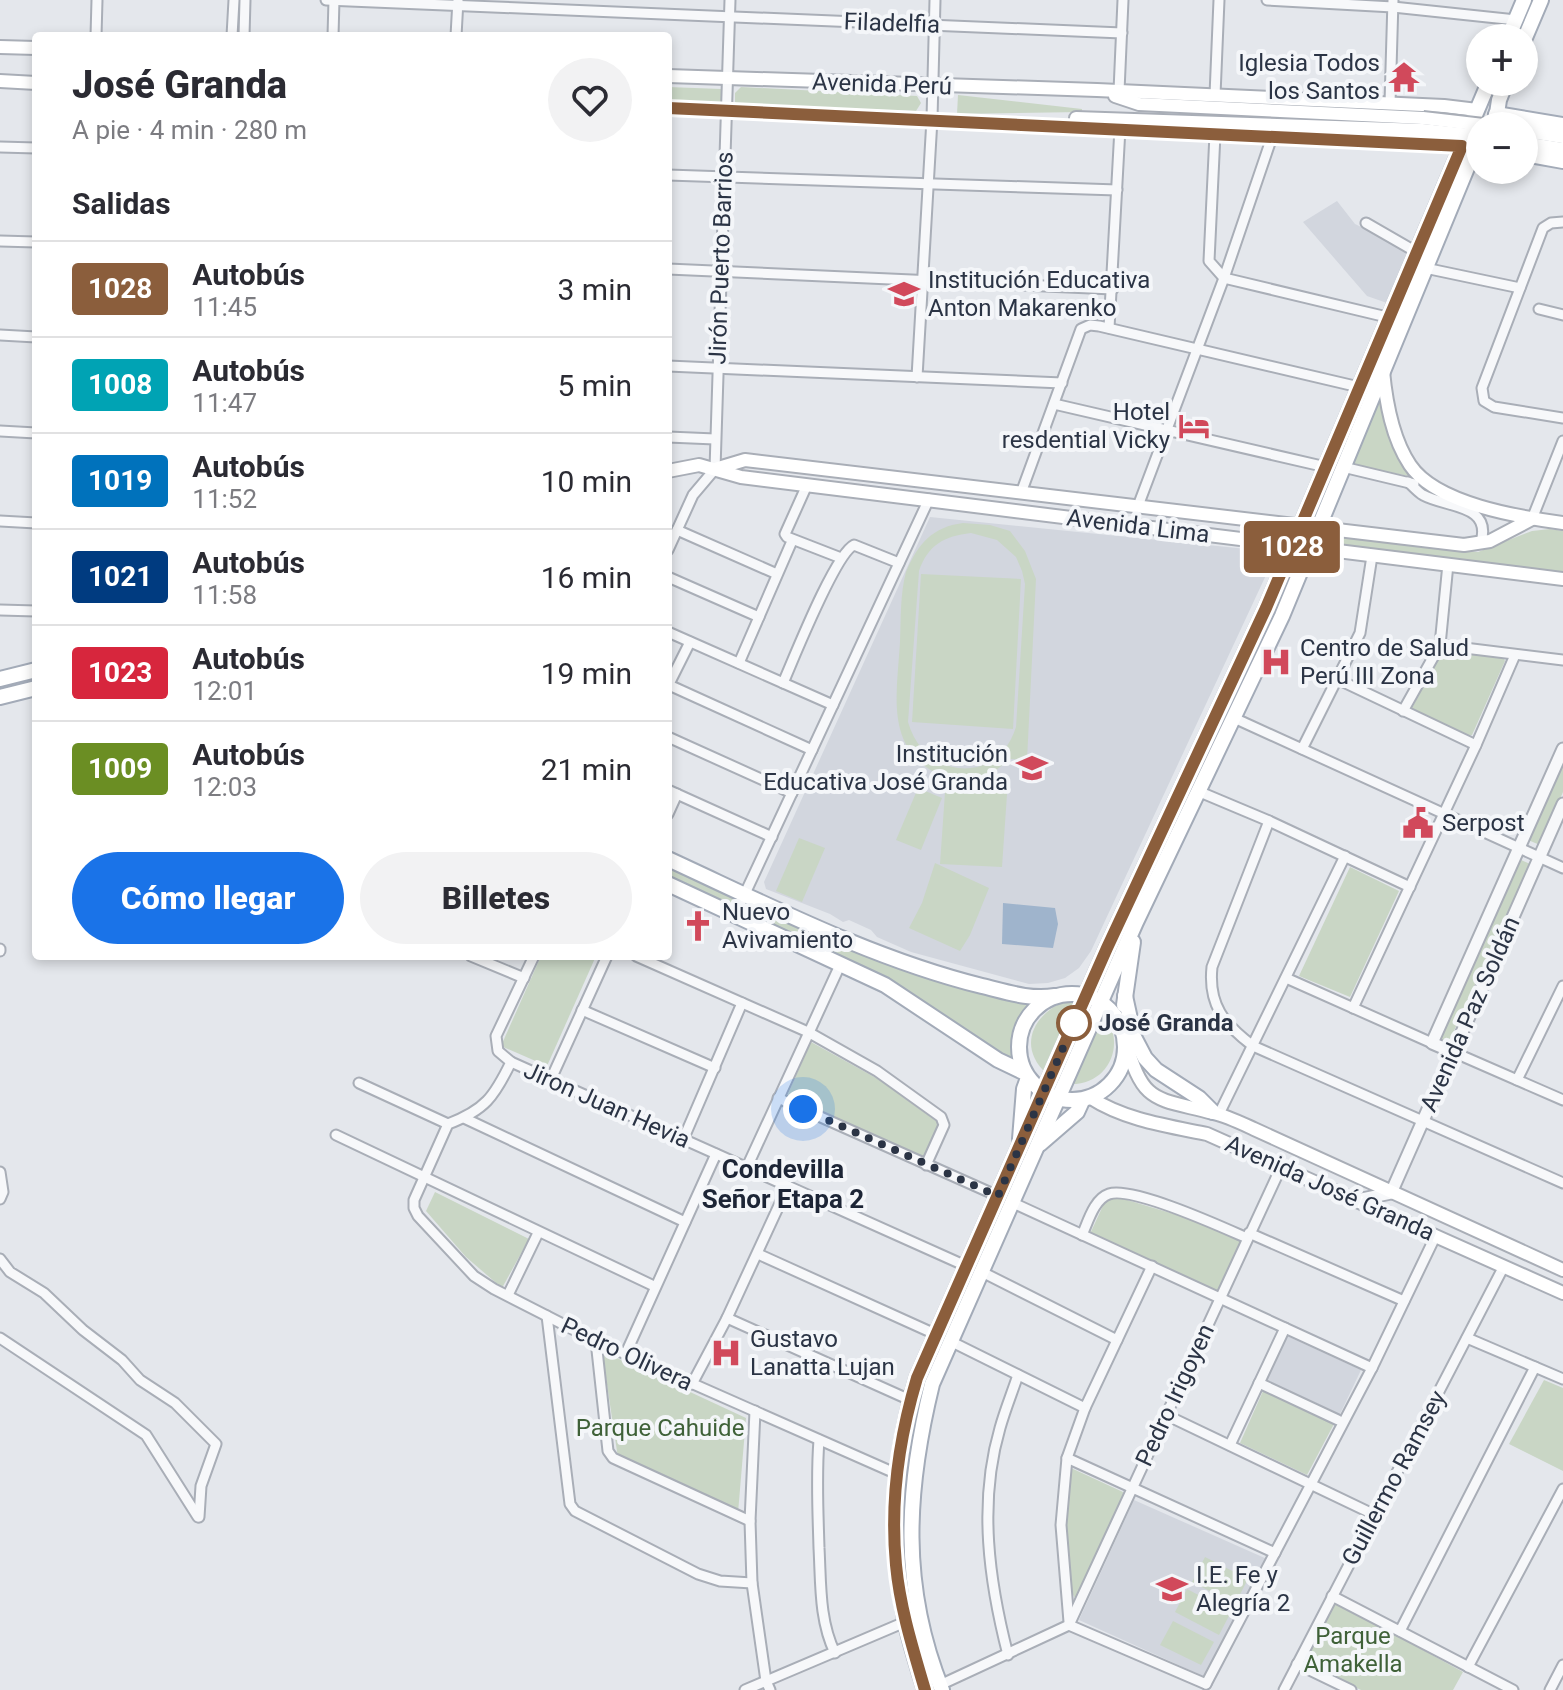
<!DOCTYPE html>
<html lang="es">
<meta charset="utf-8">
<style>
:root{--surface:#fff;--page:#f2f2f3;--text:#2b2b33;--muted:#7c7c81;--line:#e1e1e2;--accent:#1a73e8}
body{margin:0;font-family:Roboto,sans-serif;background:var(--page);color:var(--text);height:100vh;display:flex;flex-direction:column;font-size:30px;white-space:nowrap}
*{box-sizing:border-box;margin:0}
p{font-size:26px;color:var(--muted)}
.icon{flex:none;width:44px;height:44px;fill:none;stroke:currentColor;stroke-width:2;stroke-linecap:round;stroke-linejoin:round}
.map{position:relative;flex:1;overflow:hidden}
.panel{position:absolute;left:32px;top:32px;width:640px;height:928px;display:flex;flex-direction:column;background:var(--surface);border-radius:8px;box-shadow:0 4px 12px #0003}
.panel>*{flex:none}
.badge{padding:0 16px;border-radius:6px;font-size:28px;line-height:52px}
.tools{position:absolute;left:1466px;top:24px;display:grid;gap:16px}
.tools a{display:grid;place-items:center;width:72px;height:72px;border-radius:50%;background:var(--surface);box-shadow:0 4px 12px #0003;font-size:40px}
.you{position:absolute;width:40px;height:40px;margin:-20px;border:6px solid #fff;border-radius:50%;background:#1a73e8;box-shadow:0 0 0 12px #1a73e833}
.map>.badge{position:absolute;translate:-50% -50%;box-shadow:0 0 0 4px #fff}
h2{padding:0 40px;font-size:30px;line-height:72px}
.round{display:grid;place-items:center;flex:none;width:84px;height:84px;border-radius:42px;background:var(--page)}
.headline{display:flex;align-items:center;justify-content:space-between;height:136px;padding:0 40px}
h1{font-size:38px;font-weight:800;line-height:60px}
.action{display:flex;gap:16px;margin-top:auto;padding:16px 40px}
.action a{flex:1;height:92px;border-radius:48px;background:var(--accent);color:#fff;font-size:32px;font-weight:800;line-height:92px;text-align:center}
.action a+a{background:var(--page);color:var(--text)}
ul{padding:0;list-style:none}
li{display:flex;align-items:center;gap:24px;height:96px;padding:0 40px;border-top:2px solid var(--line)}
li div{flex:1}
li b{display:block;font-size:30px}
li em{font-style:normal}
li .badge{min-width:88px;font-weight:700;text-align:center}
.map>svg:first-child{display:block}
</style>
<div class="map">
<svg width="1563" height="1690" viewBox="0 0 1563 1690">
<rect width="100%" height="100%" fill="#e4e7ec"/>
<g fill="#d2d6de">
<path d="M 1337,201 L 1355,224 L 1409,251 L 1387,303 L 1367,296 L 1303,222 Z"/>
<path d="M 930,517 L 1267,551 L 1273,560 L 1091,951 L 1079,968 L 1065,978 L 1048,983 L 1029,984 L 911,952 L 877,937 L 871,930 L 849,920 L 843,922 L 830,914 L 766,889 L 764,882 Z"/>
<path d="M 1287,1336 L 1361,1370 L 1340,1414 L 1266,1380 Z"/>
<path d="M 1134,1500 L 1267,1559 L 1205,1677 L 1079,1620 Z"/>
</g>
<g fill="#c9d6c5" fill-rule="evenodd">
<path d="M 668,87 L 721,89 L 723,100 L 718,104 L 668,102 Z"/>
<path d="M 741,87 L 917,96 L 921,103 L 916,111 L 738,105 L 735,102 L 735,93 Z"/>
<path d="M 958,95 L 1082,109 L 1082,112 L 957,114 Z"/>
<path d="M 1379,399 L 1389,431 L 1414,477 L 1351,465 Z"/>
<path d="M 963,523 L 990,525 L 1010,531 L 1025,551 L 1036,579 L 1027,760 L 1011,759 L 992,773 L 979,778 L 1008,780 L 1002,867 L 940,864 L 946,778 C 883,752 897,696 900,642 C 901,619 900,594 906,572 C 918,544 932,527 963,523 ZM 971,533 L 997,540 L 1016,557 L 1022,571 L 1025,584 L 1016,727 C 997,787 924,779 908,722 L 919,571 C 928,545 944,536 971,533 Z"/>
<path d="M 1550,529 L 1563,531 L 1563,573 L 1329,543 L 1330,535 L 1478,552 L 1532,531 Z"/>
<path d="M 921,574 L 1021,579 L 1013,729 L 912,722 Z"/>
<path d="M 1443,649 L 1503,657 L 1505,661 L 1472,735 L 1468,736 L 1411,710 Z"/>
<path d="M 1563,762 L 1563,792 L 1540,845 L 1528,840 Z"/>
<path d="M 918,788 L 942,798 L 921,850 L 896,840 Z"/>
<path d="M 799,838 L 825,848 L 802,902 L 776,891 Z"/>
<path d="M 1519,859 L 1530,864 L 1448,1044 L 1437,1039 Z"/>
<path d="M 668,863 L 815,929 L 1024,1001 L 1030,1007 L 1018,1032 L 1017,1065 L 849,961 L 668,877 Z"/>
<path d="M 935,863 L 989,888 L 970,935 L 960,951 L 909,928 L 922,903 Z"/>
<path d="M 1350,867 L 1399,891 L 1350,997 L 1299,976 Z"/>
<path d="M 541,956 L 596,956 L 547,1066 L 501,1046 Z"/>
<path d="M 1068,1000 L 1078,1001 L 1046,1073 C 1016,1045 1035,1012 1068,1000 Z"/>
<path d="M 1101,1012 C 1129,1041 1109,1086 1069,1084 Z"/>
<path d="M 811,1042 L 878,1079 L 940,1124 L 924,1159 L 787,1096 Z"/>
<path d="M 435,1192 L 529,1239 L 502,1288 L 466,1257 L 426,1211 Z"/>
<path d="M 1114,1196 L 1187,1218 L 1242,1240 L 1217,1293 L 1089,1236 L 1107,1197 Z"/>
<path d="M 602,1351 L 746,1418 L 738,1513 L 618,1458 Z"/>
<path d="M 1544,1380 L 1563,1388 L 1563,1471 L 1509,1444 Z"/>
<path d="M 1263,1391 L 1335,1422 L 1307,1475 L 1240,1443 Z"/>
<path d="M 1071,1468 L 1123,1492 L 1124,1495 L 1076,1600 C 1057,1569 1067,1504 1071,1468 Z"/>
<path d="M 1205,1557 L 1248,1579 L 1235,1604 L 1192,1582 Z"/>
<path d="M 1187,1589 L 1231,1612 L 1219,1635 L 1175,1612 Z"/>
<path d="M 1339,1604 L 1463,1672 L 1453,1690 L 1361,1690 L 1309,1665 L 1306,1659 L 1334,1605 Z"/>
<path d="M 1173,1621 L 1214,1642 L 1201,1665 L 1160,1645 Z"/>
</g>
<path fill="#9fb4cc" d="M 1003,903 L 1055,908 L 1058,924 L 1053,948 L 1002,944 Z"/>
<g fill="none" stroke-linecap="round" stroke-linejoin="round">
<defs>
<g id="minor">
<path d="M 326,0 L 1122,33"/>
<path d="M 1267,0 L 1393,7 L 1516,20"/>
<path d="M 96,36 L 97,0"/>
<path d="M 232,36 L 234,0"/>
<path d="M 244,36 L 245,0"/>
<path d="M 333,36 L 334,0"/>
<path d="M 456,36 L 458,0"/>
<path d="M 1119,91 L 1123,0"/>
<path d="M 1215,95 L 1219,0"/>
<path d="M 1390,103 L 1393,0"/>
<path d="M 1215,134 L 1209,261 L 1224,278 L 1391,318"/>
<path d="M 0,147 L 36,148"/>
<path d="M 668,175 L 1117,190"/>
<path d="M 1563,222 L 1551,223 L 1543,228 L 1482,388 L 1484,401 L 1494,407 L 1563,418"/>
<path d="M 1366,223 L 1418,253"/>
<path d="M 0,241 L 36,242"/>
<path d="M 1425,268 L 1520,288"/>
<path d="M 668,269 L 1113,289"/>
<path d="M 1539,309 L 1563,315"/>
<path d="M 1109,328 L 1120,128"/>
<path d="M 0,335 L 36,337"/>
<path d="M 668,366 L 1062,383"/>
<path d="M 917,377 L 932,119 L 935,0"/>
<path d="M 1054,404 L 1326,467"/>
<path d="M 0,431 L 36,433"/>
<path d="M 668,437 L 715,439"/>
<path d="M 1343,467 L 1414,484"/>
<path d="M 1408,482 C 1413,486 1418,492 1423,495 C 1447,508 1492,504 1481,542"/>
<path d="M 807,485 L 785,534 L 787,537 L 841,558"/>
<path d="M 1021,493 L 1081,329 L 1090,325 L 1099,326 L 1359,387"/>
<path d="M 1138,506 L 1224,278 L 1272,137"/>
<path d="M 1532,519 L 1563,441"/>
<path d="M 0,521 L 36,523"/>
<path d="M 677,530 L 777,574"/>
<path d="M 668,550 L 693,495 L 715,469 L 730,0"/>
<path d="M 668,577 L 759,617"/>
<path d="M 0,610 L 36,611"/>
<path d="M 668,632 L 833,705"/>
<path d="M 1440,645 L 1563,660"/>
<path d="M 739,663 L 792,541"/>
<path d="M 1337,679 L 1476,745"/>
<path d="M 783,683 C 794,658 835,554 854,545 L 899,563"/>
<path d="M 669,685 L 812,750"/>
<path d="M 668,686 L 690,642"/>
<path d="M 1403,711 L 1440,645 L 1448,564"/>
<path d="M 1234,718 L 1563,868"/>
<path d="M 668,737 L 792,793"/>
<path d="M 1302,749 L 1360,633 L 1372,556"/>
<path d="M 668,790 L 772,837"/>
<path d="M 1200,792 L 1269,821 L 1410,887"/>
<path d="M 668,814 L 677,794"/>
<path d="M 1269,821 L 1212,967 C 1208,1005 1224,1024 1253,1046 L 1563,1183"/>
<path d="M 735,915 L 929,499"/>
<path d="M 0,949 L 0,951"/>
<path d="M 471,956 L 524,978"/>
<path d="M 534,956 L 496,1036 L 498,1051 L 511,1062 C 494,1097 485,1110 448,1124 L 414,1200 L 414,1208 L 418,1216 L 474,1276 L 494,1289 L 596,1341 L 897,1474"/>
<path d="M 636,956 L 808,1032 L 877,1071 L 941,1117 L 944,1125 L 926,1165"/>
<path d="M 1286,978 L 1432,1043"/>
<path d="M 1353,1008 L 1476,745 L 1515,655"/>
<path d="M 582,1010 L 715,1068"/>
<path d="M 1453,1052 L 1563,1100"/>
<path d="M 511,1062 L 966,1266"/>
<path d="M 551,1079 L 607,956"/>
<path d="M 1517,1080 L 1563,986"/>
<path d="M 359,1083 L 448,1124"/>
<path d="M 778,1098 L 998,1196"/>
<path d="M 1219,1114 L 1345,856"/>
<path d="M 464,1118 L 685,1222"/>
<path d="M 336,1135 L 654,1286"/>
<path d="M 683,1140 L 742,1003"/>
<path d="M 747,1167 L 841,963"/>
<path d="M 0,1172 L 3,1192 L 0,1199"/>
<path d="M 1011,1202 L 1372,1368"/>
<path d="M 1249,1233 L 1404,1301"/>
<path d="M 1082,1235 C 1088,1222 1094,1199 1109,1194 C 1132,1186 1222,1227 1247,1238"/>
<path d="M 758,1254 L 935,1334"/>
<path d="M 0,1259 L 10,1272 L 44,1293 L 83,1330 L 122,1360 L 140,1380 L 175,1403 L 216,1444 L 201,1486 L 199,1517"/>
<path d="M 980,1271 L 1117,1340"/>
<path d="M 508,1295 L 538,1233"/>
<path d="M 547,1316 L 570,1504 L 575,1511 L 698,1574 L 720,1581 L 752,1583"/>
<path d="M 727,1318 L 910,1400"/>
<path d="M 0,1338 L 146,1435 L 198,1517"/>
<path d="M 1467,1338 L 1563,1379"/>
<path d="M 596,1341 L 608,1451 L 613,1458 L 750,1521"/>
<path d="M 950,1341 L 1085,1408"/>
<path d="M 626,1353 L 716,1154"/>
<path d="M 1259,1383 L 1338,1420"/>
<path d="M 692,1384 L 727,1318 L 788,1186"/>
<path d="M 755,1411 L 750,1521 L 752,1583 L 766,1681 L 770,1690"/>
<path d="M 1166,1415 L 1375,1515"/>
<path d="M 819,1440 C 816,1477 818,1511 819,1548 C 821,1583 819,1620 835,1653"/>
<path d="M 1230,1445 L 1285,1328"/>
<path d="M 1067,1458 L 1275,1553"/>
<path d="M 1332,1596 L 1513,1690"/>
<path d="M 1069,1622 L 1061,1525 L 1067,1458 L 1085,1408 L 1152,1266"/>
<path d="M 1069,1625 L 1282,1165"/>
<path d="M 1400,1631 L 1535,1367"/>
<path d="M 1008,1655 C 989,1581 978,1503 1000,1428 C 1005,1410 1012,1393 1018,1375"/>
<path d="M 1297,1664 L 1351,1690"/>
<path d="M 1468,1667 L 1563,1489"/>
<path d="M 1206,1684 L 1372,1368 L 1436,1235"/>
<path d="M 940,1685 L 1069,1625 L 1206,1684"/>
<path d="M 745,1690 L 905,1622"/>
<path d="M 1284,1690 L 1504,1266"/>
<path d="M 1550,1690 L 1563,1665"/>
</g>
<g id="tertiary">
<path d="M 1453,1052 L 1432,1043 L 1563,749"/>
<path d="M 1357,1200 L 1391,1193 L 1563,804"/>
</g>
<g id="secondary">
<path d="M 0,47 L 36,48"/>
<path d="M 668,76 L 1097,90 L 1444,106 L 1477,110"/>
<path d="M 0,81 L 36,83"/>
<path d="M 1115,96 L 1139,104 L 1423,118"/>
<path d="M 668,108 L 1462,146"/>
<path d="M 1076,118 L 1422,130"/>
<path d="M 1524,131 L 1563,137"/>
<path d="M 1524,143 L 1563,149"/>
<path d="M 1383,371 C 1386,403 1392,438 1410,465 C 1436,504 1519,517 1563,523"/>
<path d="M 715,469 L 745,460 L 1464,545 L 1490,541 L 1532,519"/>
<path d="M 668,471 L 699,465 L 741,477 L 1563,579"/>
<path d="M 1125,1040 C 1144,1105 1153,1097 1213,1113 C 1227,1116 1241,1123 1254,1129 L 1563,1270"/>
<path d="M 1091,1098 C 1125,1120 1168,1126 1207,1134 L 1563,1293"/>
</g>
<g id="primary">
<path d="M 1508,38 L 1524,0"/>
<path d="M 1524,40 L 1541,0"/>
<path d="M 1496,114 L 1563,125"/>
<path d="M 1496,120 L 1499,100 L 1506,82"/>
<path d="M 1524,154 L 1563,161"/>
<path d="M 0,679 L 36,670"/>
<path d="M 0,697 L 36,688"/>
<path d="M 668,859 C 770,906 873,959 982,986 C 1007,992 1029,1000 1055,996"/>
<path d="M 668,884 L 885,985 L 998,1060 L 1023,1072"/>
<circle cx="1072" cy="1047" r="53"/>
<path d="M 1125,996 L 1134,1037 L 1145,1058 L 1156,1070 L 1199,1098 L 1213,1112"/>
<path d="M 1124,1005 L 1133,942"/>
<path d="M 1020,1139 L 1024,1089 L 1028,1078"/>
<path d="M 1040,1144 L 1077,1112 L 1082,1101"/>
<path d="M 925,1690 C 918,1667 910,1643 905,1619 C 889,1538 893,1457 917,1378 L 1107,948 L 1266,608 L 1489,82"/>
<path d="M 942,1690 C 900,1586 906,1490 932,1384 L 1136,922 L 1282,616 L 1469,163 L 1473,155 L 1480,150"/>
</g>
</defs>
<use href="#minor" stroke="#a9aeb7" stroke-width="13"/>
<use href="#tertiary" stroke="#a9aeb7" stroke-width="15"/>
<use href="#secondary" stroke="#a9aeb7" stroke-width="16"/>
<use href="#primary" stroke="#a3abb8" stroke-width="18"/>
<use href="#minor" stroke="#f7f8fa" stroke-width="9"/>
<use href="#tertiary" stroke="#f7f8fa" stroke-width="11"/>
<use href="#secondary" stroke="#fff" stroke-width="12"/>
<use href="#primary" stroke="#fff" stroke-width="14"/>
<defs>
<g id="secondary-bridge">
<path d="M 1423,118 L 1492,126"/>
<path d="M 1422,130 L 1480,136"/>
</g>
</defs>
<use href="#secondary-bridge" stroke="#a9aeb7" stroke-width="16" stroke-linecap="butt"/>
<use href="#secondary-bridge" stroke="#fff" stroke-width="12"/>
</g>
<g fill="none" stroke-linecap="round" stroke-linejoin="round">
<defs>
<path id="line" d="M 668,108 L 1462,146 L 1266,608 L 1107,948 L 917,1378 C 899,1438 890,1502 896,1565 C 900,1608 913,1649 925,1690"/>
</defs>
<use href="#line" stroke="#fff" stroke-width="18"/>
<use href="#line" stroke="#8b5e3c" stroke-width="12"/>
<path stroke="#2b3445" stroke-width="8" stroke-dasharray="0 14.4" d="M 803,1109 L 998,1196 L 1077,1016 L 1074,1023"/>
</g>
<defs>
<symbol id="temple-bare" viewBox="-9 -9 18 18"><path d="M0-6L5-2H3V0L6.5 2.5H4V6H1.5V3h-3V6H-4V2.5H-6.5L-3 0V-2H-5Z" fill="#d1495b" stroke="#f4f6f9" stroke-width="2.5" paint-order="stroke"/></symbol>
<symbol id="school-bare" viewBox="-9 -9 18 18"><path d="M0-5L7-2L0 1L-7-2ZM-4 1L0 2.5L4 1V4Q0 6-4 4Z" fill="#d1495b" stroke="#f4f6f9" stroke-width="2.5" paint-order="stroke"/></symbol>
<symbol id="hotel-bare" viewBox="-9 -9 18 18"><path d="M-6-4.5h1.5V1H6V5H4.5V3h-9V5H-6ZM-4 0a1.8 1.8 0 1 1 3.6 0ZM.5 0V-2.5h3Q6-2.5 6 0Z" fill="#d1495b" stroke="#f4f6f9" stroke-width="2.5" paint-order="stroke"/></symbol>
<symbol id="hospital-bare" viewBox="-9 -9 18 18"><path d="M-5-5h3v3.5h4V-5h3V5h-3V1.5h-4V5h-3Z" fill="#d1495b" stroke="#f4f6f9" stroke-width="2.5" paint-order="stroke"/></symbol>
<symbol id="civic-bare" viewBox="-9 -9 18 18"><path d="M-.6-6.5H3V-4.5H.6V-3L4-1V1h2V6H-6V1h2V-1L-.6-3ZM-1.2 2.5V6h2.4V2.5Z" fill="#d1495b" stroke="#f4f6f9" stroke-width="2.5" paint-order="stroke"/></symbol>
<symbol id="church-bare" viewBox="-9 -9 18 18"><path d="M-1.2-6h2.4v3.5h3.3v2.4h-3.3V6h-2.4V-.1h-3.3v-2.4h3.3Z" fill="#d1495b" stroke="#f4f6f9" stroke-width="2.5" paint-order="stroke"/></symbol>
</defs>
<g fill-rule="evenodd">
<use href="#temple-bare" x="1382" y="55" width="44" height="44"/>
<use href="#school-bare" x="882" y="272" width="44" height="44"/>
<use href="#hotel-bare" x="1172" y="404" width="44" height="44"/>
<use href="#hospital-bare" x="1254" y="640" width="44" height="44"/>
<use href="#school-bare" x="1010" y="746" width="44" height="44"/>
<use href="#civic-bare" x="1396" y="801" width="44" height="44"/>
<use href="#church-bare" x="676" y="904" width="44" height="44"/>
<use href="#hospital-bare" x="704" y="1331" width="44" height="44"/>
<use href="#school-bare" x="1150" y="1567" width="44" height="44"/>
</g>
<circle fill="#fff" stroke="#8b5e3c" stroke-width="4" cx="1074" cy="1023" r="16"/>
<g text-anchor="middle" stroke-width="8" stroke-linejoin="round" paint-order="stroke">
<g font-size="24" fill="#2b3445" stroke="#f4f6f9">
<text transform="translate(892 23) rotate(2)" y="8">Filadelfia</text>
<text transform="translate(882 84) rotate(2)" y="8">Avenida Perú</text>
<text transform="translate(721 258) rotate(-88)" y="8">Jirón Puerto Barrios</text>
<text transform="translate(1138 526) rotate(7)" y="8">Avenida Lima</text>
<text transform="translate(1470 1014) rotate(-66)" y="8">Avenida Paz Soldán</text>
<text transform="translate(607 1105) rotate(24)" y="8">Jiron Juan Hevia</text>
<text transform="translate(1330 1188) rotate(24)" y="8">Avenida José Granda</text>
<text transform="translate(627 1354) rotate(25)" y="8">Pedro Olivera</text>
<text transform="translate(1175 1395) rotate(-65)" y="8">Pedro Irigoyen</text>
<text transform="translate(1394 1478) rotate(-62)" y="8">Guillermo Ramsey</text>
</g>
<g font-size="24" fill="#2b3445" stroke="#f4f6f9" text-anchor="start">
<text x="1380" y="71" text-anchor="end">Iglesia Todos<tspan x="1380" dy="28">los Santos</tspan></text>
<text x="928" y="288">Institución Educativa<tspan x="928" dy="28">Anton Makarenko</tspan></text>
<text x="1170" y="420" text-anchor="end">Hotel<tspan x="1170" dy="28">resdential Vicky</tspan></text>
<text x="1300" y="656">Centro de Salud<tspan x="1300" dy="28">Perú III Zona</tspan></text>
<text x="1008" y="762" text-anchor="end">Institución<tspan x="1008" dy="28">Educativa José Granda</tspan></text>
<text x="1442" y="831">Serpost</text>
<text x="722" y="920">Nuevo<tspan x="722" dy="28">Avivamiento</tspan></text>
<text x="750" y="1347">Gustavo<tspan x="750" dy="28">Lanatta Lujan</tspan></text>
<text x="1196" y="1583">I.E. Fe y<tspan x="1196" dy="28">Alegría 2</tspan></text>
</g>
<g font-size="24" font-weight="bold" fill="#2b3445" stroke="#f4f6f9" text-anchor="start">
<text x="1098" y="1031">José Granda</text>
</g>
<g font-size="24" fill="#3f6138" stroke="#f4f6f9">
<text x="660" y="1436">Parque Cahuide</text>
<text x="1353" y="1644">Parque<tspan x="1353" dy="28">Amakella</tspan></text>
</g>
<g font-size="26" font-weight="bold" fill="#1d2536" stroke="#f4f6f9">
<text x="783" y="1178">Condevilla<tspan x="783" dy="30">Señor Etapa 2</tspan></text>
</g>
</g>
</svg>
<div class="tools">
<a>+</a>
<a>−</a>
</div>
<div class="you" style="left:803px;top:1109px"></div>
<b class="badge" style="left:1292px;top:547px;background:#8b5e3c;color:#fff">1028</b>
<section class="panel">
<div class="headline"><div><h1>José Granda</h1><p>A pie · 4 min · 280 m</p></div><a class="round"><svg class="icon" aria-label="heart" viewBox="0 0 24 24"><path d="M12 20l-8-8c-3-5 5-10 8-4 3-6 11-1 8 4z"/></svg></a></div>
<h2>Salidas</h2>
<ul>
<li><span class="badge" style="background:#8b5e3c;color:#fff">1028</span><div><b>Autobús</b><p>11:45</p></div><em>3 min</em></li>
<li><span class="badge" style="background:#00a3b4;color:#fff">1008</span><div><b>Autobús</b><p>11:47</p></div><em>5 min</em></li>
<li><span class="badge" style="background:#0072bc;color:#fff">1019</span><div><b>Autobús</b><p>11:52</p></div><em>10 min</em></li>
<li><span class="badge" style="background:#003b80;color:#fff">1021</span><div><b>Autobús</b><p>11:58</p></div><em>16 min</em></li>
<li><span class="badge" style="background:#d7263d;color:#fff">1023</span><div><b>Autobús</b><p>12:01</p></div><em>19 min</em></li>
<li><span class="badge" style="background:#6b8e23;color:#fff">1009</span><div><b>Autobús</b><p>12:03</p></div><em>21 min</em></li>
</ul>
<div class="action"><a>Cómo llegar</a><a>Billetes</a></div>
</section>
</div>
